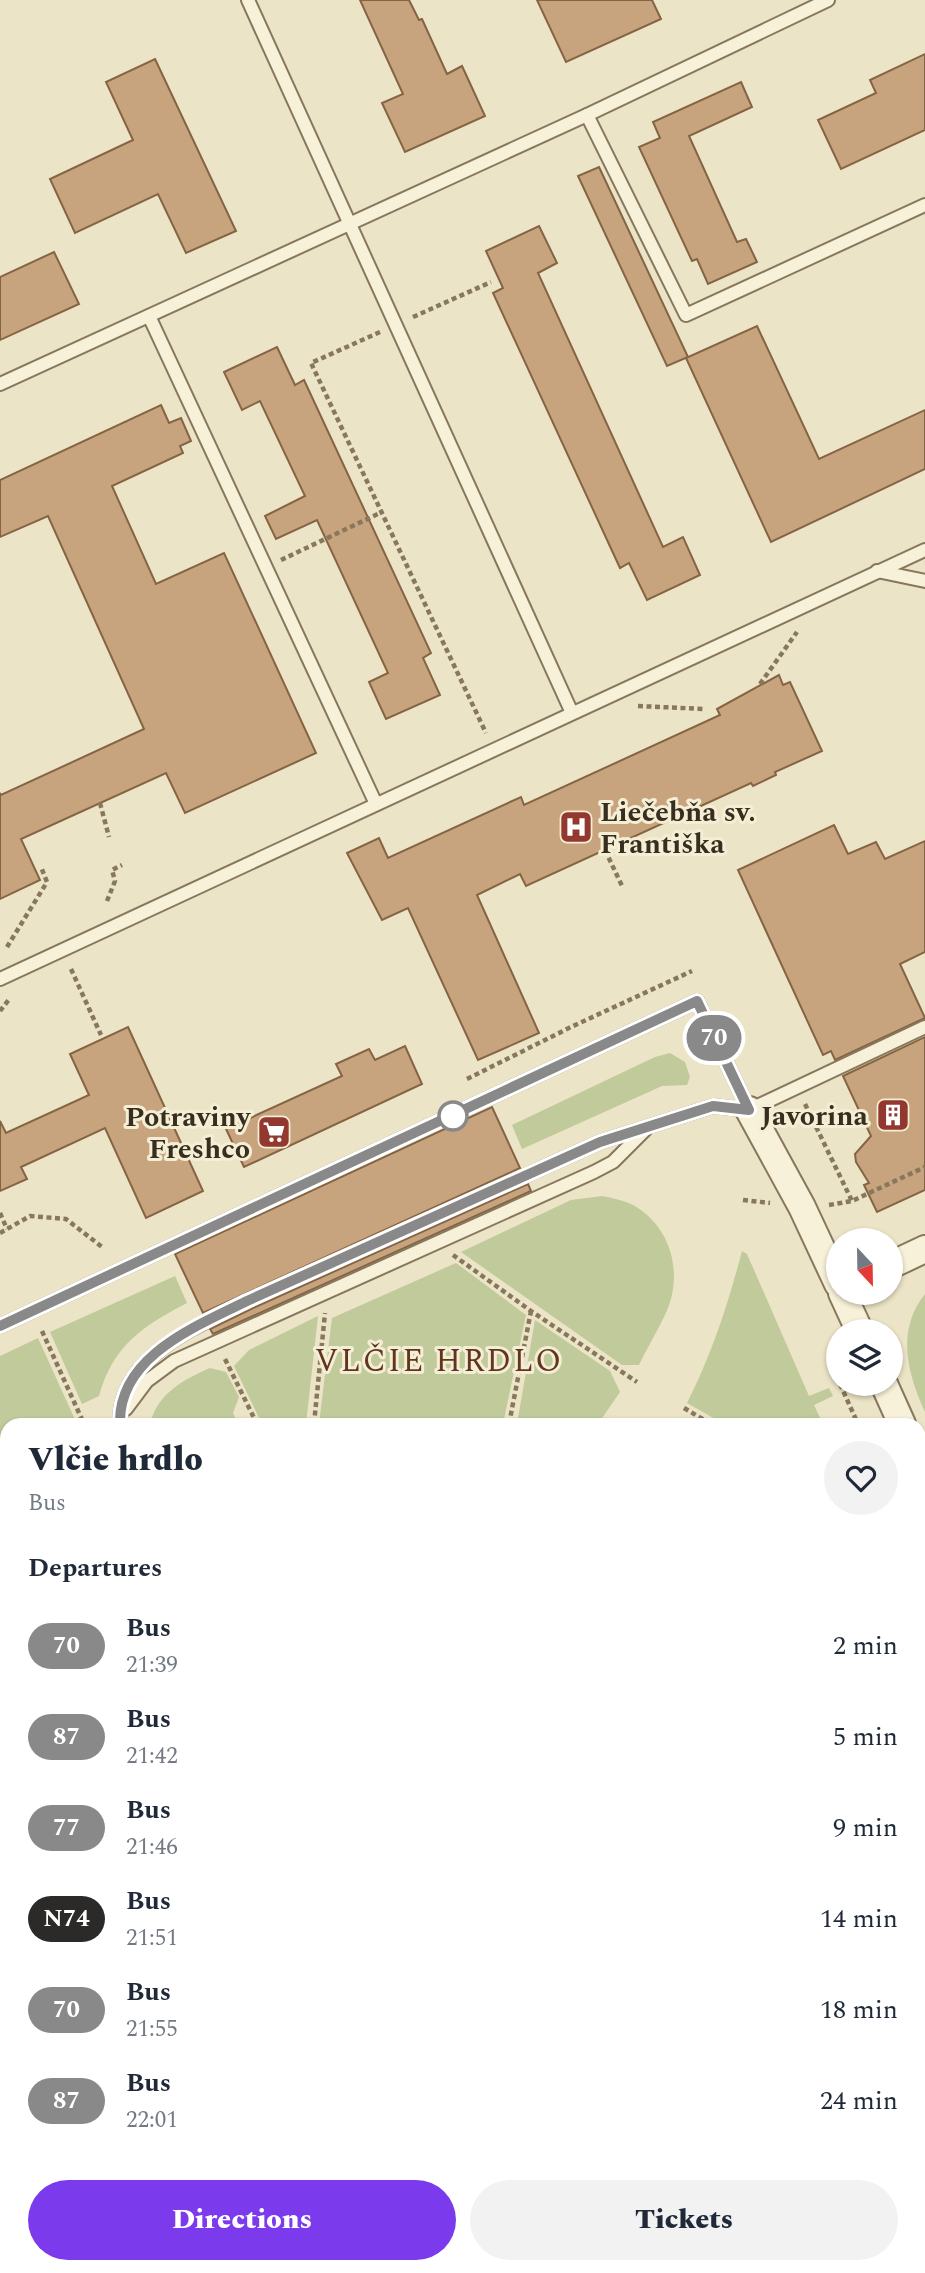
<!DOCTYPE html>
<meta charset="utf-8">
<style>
:root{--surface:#fff;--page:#f2f2f3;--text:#1f2937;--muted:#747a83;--accent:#7c3aed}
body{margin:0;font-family:Spectral,serif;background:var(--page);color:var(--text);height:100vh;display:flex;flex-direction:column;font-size:26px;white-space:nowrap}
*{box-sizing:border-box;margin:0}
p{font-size:23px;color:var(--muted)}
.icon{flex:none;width:38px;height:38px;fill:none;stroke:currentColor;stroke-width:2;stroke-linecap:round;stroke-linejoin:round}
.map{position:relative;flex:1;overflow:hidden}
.sheet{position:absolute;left:0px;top:1418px;width:926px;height:856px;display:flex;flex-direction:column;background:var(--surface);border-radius:21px 21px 0 0;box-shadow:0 2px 5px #0004}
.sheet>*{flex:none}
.badge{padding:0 14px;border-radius:23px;font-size:24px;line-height:46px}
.needle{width:46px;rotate:158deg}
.tools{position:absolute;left:826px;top:1228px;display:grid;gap:14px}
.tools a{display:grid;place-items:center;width:77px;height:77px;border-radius:50%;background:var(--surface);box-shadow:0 2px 5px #0004;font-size:35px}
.map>.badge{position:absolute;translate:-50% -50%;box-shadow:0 0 0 4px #fff}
h2{padding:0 28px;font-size:26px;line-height:63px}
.round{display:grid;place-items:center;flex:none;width:74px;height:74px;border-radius:37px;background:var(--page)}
.summary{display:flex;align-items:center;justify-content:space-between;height:119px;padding:0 28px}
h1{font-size:33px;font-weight:800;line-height:52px}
.primary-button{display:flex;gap:14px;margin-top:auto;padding:14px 28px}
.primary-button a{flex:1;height:80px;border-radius:42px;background:var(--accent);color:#fff;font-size:28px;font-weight:800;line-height:80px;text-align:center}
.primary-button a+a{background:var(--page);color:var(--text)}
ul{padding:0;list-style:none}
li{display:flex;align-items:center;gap:21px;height:91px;padding:0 28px}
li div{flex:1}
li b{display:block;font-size:26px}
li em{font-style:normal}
li .badge{min-width:77px;font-weight:700;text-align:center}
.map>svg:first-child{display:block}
</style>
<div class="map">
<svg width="925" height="2273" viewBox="0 0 925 2273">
<rect width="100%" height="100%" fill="#ece4c6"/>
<g fill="#c0ca9a">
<path d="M 670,1053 L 685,1062 L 690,1077 L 687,1085 L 662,1086 L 522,1149 L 512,1125 L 655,1057 Z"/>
<path d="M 602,1196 C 612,1198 623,1200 633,1205 C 669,1225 683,1269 668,1308 C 660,1327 648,1346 639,1365 L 622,1365 L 461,1252 L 571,1200 Z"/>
<path d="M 742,1251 L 747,1254 L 809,1396 L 829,1388 L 833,1396 L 814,1405 L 823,1424 L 724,1424 L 687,1403 C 712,1354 728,1304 742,1251 Z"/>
<path d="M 456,1263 L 526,1315 L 503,1424 L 319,1424 L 332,1318 Z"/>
<path d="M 175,1276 L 187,1303 C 143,1326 113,1345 99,1396 L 82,1404 L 50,1332 Z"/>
<path d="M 925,1294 L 925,1412 C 907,1373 896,1330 925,1294 Z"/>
<path d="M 318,1316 L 306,1424 L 262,1424 L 234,1366 L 249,1350 Z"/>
<path d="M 535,1320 L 610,1371 L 620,1392 L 598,1424 L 517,1424 Z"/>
<path d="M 38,1338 L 77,1424 L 7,1424 L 7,1550 L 3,1556 L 0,1554 L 0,1356 Z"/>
<path d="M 210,1368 L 226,1372 L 239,1397 L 233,1413 L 238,1424 L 150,1424 C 158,1393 183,1380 210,1368 Z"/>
<path d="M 919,1554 L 925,1558 L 925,1660 L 919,1657 Z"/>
<path d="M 7,1606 L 7,1689 L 0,1684 L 0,1617 Z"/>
<path d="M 919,1710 L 925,1714 L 925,2073 L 919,2069 Z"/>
<path d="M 7,1775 L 7,1808 L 0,1811 L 0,1777 Z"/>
<path d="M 486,2266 L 734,2266 L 737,2273 L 489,2273 Z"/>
</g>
<g fill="#c8a47e" stroke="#856444" stroke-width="2">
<path d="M 360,0 L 409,0 L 419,20 L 422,19 L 447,74 L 462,66 L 485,116 L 405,152 L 382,103 L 403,94 Z"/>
<path d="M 537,0 L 652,0 L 661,19 L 566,62 Z"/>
<path d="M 925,54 L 925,130 L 841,169 L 818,120 L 876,93 L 870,80 Z"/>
<path d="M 155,59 L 236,231 L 186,253 L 158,194 L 75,233 L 50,179 L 133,140 L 106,82 Z"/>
<path d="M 741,82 L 752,107 L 689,136 L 737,242 L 746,239 L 757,262 L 708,284 L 697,259 L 692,261 L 639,147 L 660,138 L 653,122 Z"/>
<path d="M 599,167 L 688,357 L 667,366 L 578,176 Z"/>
<path d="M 539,226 L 557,263 L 538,273 L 663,547 L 683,537 L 700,575 L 647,600 L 629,563 L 620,568 L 493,293 L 503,288 L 486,251 Z"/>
<path d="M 54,252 L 79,304 L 0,340 L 0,277 Z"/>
<path d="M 757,326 L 819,459 L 925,410 L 925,469 L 771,542 L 686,358 Z"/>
<path d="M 277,347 L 295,385 L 304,380 L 431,653 L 423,658 L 440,695 L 386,719 L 369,682 L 388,673 L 317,520 L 276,539 L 265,516 L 305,496 L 260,401 L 242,410 L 224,372 Z"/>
<path d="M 161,405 L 169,423 L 181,418 L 191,441 L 180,446 L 183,453 L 112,486 L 156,584 L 224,553 L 316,753 L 185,813 L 166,773 L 21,839 L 40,880 L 0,899 L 0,793 L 1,795 L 144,729 L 48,516 L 0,537 L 0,480 Z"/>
<path d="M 779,675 L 783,685 L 790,682 L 822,751 L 775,772 L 776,775 L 753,786 L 751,783 L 526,886 L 520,874 L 477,895 L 539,1033 L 478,1060 L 408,908 L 382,920 L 347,853 L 379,838 L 388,858 L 521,797 L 524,805 L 720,715 L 717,709 Z"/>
<path d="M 834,825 L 848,854 L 876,842 L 885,859 L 925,841 L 925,952 L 900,964 L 925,1018 L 835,1060 L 831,1051 L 823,1055 L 738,870 Z"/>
<path d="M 128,1027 L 203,1191 L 146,1218 L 105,1128 L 21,1167 L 27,1179 L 0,1191 L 0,1121 L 6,1133 L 89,1095 L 70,1054 Z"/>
<path d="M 925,1037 L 925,1190 L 877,1212 L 864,1185 L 869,1183 L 856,1162 L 855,1154 L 871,1136 L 843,1076 Z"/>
<path d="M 405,1046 L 422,1084 L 244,1167 L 226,1129 L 342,1076 L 336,1064 L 369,1049 L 375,1060 Z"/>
<path d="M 492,1107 L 520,1168 L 203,1313 L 175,1254 Z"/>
<path d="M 528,1184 L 531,1191 L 213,1334 L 210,1329 L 251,1309 Z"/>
</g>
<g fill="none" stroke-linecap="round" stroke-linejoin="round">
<defs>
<g id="lane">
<path d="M 248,0 L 572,713"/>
<path d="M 587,115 L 686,315 L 925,205"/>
<path d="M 149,316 L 376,804"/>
<path d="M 0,384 L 587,115 L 828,0"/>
<path d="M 877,571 L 925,581"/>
<path d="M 0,979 L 925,550"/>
<path d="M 749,1110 L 925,1027"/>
<path d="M 0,1326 L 697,1001 L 749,1110"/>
<path d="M 126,1409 L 147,1381 L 174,1361 L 594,1172 L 613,1162 L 646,1129"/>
<path d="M 120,1424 C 118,1356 197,1327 247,1301 L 600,1142 L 713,1106 L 749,1110"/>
<path d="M 0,2259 L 7,2273"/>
</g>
<g id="street">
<path d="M 749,1110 L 802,1207 L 838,1284"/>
<path d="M 891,1265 L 925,1249"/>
<path d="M 842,1293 L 860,1332"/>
<path d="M 884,1384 L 902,1424"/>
<path d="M 919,1460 L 925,1473"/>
<path d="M 919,2119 L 925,2124"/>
</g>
<g id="secondary">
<path d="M 919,1688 L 925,1692"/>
<path d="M 0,1755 L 7,1753"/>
</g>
</defs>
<use href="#lane" stroke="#87775d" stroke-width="16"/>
<use href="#street" stroke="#87775d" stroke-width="30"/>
<use href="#secondary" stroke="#695840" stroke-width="40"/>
<g stroke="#87775d" stroke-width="4.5" stroke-dasharray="5 3.5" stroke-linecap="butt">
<path d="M 413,317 L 491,282"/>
<path d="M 380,332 L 311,363 L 486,733"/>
<path d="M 281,560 L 382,512"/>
<path d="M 760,684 L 797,632"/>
<path d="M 638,706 L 705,709"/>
<path d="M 100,803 L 109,837"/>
<path d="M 605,850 L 623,888"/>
<path d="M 107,901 L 115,881 L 112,870 L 122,865"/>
<path d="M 7,947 L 47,882 L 41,867"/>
<path d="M 71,969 L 101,1035"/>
<path d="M 0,1011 L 10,998"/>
<path d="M 467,1079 L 571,1027 L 692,971"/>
<path d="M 805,1104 L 852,1201"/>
<path d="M 743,1200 L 770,1203"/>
<path d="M 829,1205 L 852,1201 L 925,1167"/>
<path d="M 0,1213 L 7,1229"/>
<path d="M 0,1233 L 30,1216 L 66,1219 L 102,1247"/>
<path d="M 453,1255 L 531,1311 L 637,1382"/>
<path d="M 42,1331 L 84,1424"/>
<path d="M 225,1359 L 257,1424"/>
<path d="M 838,1374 L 838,1379"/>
<path d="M 840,1384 L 858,1424"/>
<path d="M 684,1408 L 711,1424"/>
<path d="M 314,1424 L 325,1313"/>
<path d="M 509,1424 L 531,1311"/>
<path d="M 919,1537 L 925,1538"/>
<path d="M 919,1548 L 925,1552"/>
<path d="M 0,1560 L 7,1562"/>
<path d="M 0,1607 L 7,1596"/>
<path d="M 0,1815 L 7,1812"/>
<path d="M 919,2076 L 925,2081"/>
<path d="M 0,2162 L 7,2159"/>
<path d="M 284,2266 L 287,2273"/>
<path d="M 420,2273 L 435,2266"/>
</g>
<use href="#lane" stroke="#f7f1d9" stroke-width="12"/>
<use href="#street" stroke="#f7f1d9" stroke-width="26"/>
<use href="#secondary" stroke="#f7f1d9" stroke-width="37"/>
</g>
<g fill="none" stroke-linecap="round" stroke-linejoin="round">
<defs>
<path id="line" d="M 0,1326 L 697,1001 L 749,1110 L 713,1106 L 600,1142 L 247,1301 C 197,1326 118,1356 120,1424"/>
</defs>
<use href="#line" stroke="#fff" stroke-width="16"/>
<use href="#line" stroke="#898989" stroke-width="10"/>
</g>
<defs>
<symbol id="hospital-square" viewBox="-11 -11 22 22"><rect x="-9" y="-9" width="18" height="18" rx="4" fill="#93382f" stroke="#f4eed5"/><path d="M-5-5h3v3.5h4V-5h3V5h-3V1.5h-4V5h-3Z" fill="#fff"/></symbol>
<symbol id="building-square" viewBox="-11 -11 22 22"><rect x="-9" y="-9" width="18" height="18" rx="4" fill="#93382f" stroke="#f4eed5"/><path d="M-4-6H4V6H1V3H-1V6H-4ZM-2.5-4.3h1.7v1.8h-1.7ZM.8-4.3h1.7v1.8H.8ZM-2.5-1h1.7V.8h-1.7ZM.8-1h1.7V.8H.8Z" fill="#fff"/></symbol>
<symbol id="supermarket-square" viewBox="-11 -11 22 22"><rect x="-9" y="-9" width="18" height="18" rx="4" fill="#93382f" stroke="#f4eed5"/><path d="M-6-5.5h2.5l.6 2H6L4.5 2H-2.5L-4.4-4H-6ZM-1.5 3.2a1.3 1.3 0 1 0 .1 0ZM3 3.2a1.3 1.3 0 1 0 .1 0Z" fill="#fff"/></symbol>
</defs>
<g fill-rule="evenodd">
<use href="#hospital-square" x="557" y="808" width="38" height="38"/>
<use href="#building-square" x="874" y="1096" width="38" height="38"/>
<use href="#supermarket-square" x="255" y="1113" width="38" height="38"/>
</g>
<circle fill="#fff" stroke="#898989" stroke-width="3.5" cx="453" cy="1116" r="14"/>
<g text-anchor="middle" stroke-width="6" stroke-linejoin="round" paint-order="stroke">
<g font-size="28" font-weight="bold" fill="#382e20" stroke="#f4eed5" text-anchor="end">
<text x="600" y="821" text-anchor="start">Liečebňa sv.<tspan x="600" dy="32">Františka</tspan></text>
<text x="868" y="1125">Javorina</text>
<text x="250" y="1126">Potraviny<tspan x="250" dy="32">Freshco</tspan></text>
</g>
<g font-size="32" letter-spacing="2" fill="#623521" stroke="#f4eed5">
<text x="439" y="1371">VLČIE HRDLO</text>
</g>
</g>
</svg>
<div class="tools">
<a><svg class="needle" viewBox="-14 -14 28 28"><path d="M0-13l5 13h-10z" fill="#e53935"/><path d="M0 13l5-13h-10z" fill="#747a83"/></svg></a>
<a><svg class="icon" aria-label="layers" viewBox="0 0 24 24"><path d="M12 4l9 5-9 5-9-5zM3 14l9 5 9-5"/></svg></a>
</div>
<b class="badge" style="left:714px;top:1038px;background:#898989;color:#fff">70</b>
<section class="sheet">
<div class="summary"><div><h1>Vlčie hrdlo</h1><p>Bus</p></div><a class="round"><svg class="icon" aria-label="heart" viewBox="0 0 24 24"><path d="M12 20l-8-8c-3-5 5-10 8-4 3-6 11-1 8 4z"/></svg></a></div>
<h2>Departures</h2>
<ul>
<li><span class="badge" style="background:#898989;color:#fff">70</span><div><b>Bus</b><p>21:39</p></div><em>2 min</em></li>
<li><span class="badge" style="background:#898989;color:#fff">87</span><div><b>Bus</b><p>21:42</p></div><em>5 min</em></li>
<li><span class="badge" style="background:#898989;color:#fff">77</span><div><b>Bus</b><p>21:46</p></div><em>9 min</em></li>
<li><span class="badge" style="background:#2b2a29;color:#fff">N74</span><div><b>Bus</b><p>21:51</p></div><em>14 min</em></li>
<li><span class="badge" style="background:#898989;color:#fff">70</span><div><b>Bus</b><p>21:55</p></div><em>18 min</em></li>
<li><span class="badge" style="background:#898989;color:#fff">87</span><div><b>Bus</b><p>22:01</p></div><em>24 min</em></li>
</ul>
<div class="primary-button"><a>Directions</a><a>Tickets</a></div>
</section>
</div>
